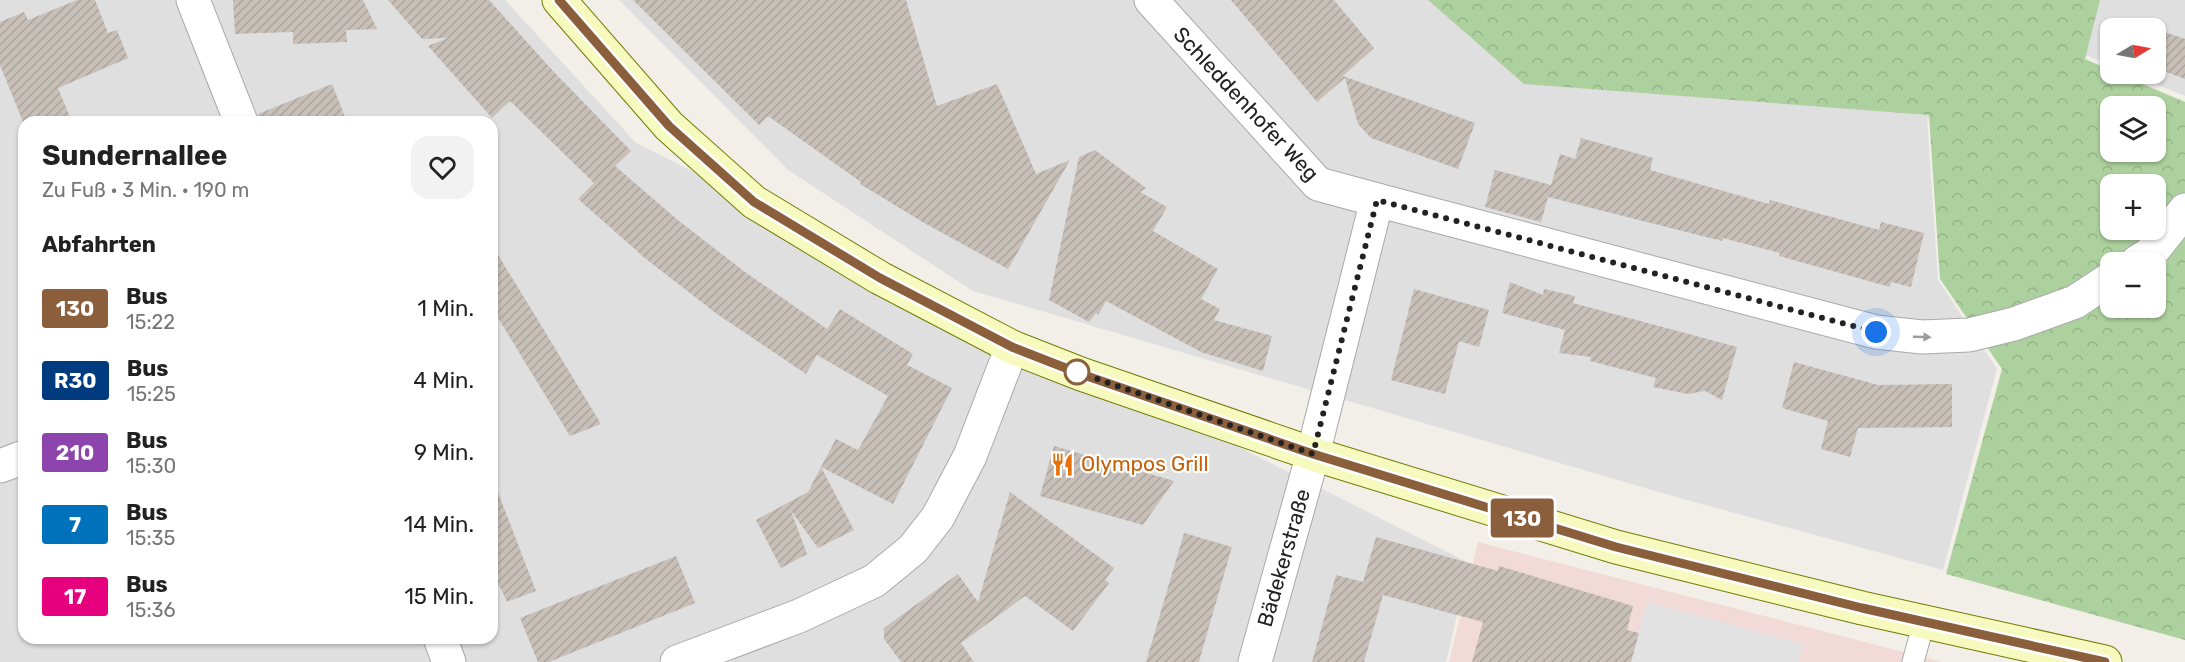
<!DOCTYPE html>
<html lang="de">
<meta charset="utf-8">
<style>
:root{--surface:#fff;--page:#f2f2f2;--text:#222;--muted:#767676}
body{margin:0;font-family:Rubik,sans-serif;background:var(--page);color:var(--text);height:100vh;display:flex;flex-direction:column;font-size:22px;white-space:nowrap}
*{box-sizing:border-box;margin:0}
p{font-size:20px;color:var(--muted)}
.icon{flex:none;width:33px;height:33px;fill:none;stroke:currentColor;stroke-width:2;stroke-linecap:round;stroke-linejoin:round}
.map{position:relative;flex:1;overflow:hidden}
.sheet{position:absolute;left:18px;top:116px;width:480px;height:528px;display:flex;flex-direction:column;background:var(--surface);border-radius:18px;box-shadow:0 2px 4px #0004}
.sheet>*{flex:none}
.badge{padding:0 12px;border-radius:4px;font-size:21px;line-height:39px}
.needle{width:39px;rotate:80deg}
.controls{position:absolute;left:2100px;top:18px;display:grid;gap:12px}
.controls a{display:grid;place-items:center;width:66px;height:66px;border-radius:12px;background:var(--surface);box-shadow:0 2px 4px #0004;font-size:30px}
.you{position:absolute;width:30px;height:30px;margin:-15px;border:4px solid #fff;border-radius:50%;background:#1a73e8;box-shadow:0 0 0 9px #1a73e833}
.map>.badge{position:absolute;translate:-50% -50%;box-shadow:0 0 0 3px #fff}
h2{padding:0 24px;font-size:22px;line-height:54px}
.round{display:grid;place-items:center;flex:none;width:63px;height:63px;border-radius:18px;background:var(--page)}
.head{display:flex;align-items:center;justify-content:space-between;height:102px;padding:0 24px}
h1{font-size:28px;font-weight:700;line-height:45px}
ul{padding:0;list-style:none}
li{display:flex;align-items:center;gap:18px;height:72px;padding:0 24px}
li div{flex:1}
li b{display:block;font-size:22px}
li em{font-style:normal}
li .badge{min-width:66px;font-weight:700;text-align:center}
.map>svg:first-child{display:block}
</style>
<div class="map">
<svg width="2185" height="662" viewBox="0 0 2185 662">
<defs>
<pattern id="forest-crowns" width="20" height="18" patternUnits="userSpaceOnUse" patternTransform="scale(1.5)"><rect width="20" height="18" fill="#add19e"/><path d="M2 6a3 3 0 1 1 6 0M12 15a3 3 0 1 1 6 0" fill="none" stroke="#95b388"/></pattern>
<pattern id="building-hatch" width="6" height="6" patternUnits="userSpaceOnUse" patternTransform="scale(1.5)"><rect width="6" height="6" fill="#c7bfb8"/><path d="M-1 1l2-2M0 6l6-6M5 7l2-2" fill="none" stroke="#aba49e"/></pattern>
</defs>
<rect width="100%" height="100%" fill="#f2efe9"/>
<g fill="#e0dfdf" fill-rule="evenodd">
<path d="M 0,0 L 505,0 L 636,143 L 1469,563 L 1446,662 L 0,662 ZM 24,122 L 492,122 L 492,638 L 24,638 Z"/>
<path d="M 619,0 L 2185,0 L 2185,96 L 2131,74 L 2156,74 L 2156,28 L 2110,28 L 2110,65 L 2088,56 L 1927,118 L 1938,280 L 1997,369 L 1943,570 L 1669,495 L 973,291 L 788,170 Z"/>
</g>
<path fill="#f2dad9" d="M 1478,542 L 1942,662 L 1449,662 Z"/>
<path fill="url(#forest-crowns)" fill-rule="evenodd" d="M 1428,0 L 2100,0 L 2085,59 L 2110,70 L 2110,74 L 2119,74 L 2185,102 L 2185,640 L 1946,574 L 2002,369 L 1940,279 L 1929,115 L 1524,84 ZM 2110,106 L 2156,106 L 2156,152 L 2110,152 ZM 2110,184 L 2156,184 L 2156,230 L 2110,230 ZM 2110,262 L 2156,262 L 2156,308 L 2110,308 Z"/>
<path fill="#e2e2e2" d="M 1647,602 L 1803,644 L 1798,662 L 1631,662 Z"/>
<g fill="url(#building-hatch)">
<path d="M 77,0 L 95,0 L 108,33 L 117,30 L 128,58 L 58,88 L 72,122 L 23,122 L 0,65 L 0,22 L 24,12 L 28,20 Z"/>
<path d="M 233,0 L 363,0 L 377,29 L 346,30 L 347,42 L 293,44 L 293,32 L 235,34 Z"/>
<path d="M 388,0 L 489,0 L 553,71 L 631,151 L 615,166 L 679,221 L 745,272 L 827,329 L 840,309 L 913,354 L 907,365 L 952,388 L 893,504 L 821,467 L 836,439 L 858,450 L 888,396 L 817,355 L 806,374 L 717,314 L 646,259 L 578,199 L 594,183 L 510,101 L 492,118 L 428,46 L 448,38 L 422,39 Z"/>
<path d="M 633,0 L 906,0 L 937,106 L 997,84 L 1036,174 L 1070,160 L 1008,269 L 926,224 L 860,184 L 861,182 L 768,116 L 759,125 Z"/>
<path d="M 1231,0 L 1334,0 L 1374,48 L 1343,76 L 1475,123 L 1458,169 L 1371,138 L 1358,124 L 1345,78 L 1317,102 Z"/>
<path d="M 2156,29 L 2185,39 L 2185,79 L 2156,68 Z"/>
<path d="M 332,84 L 347,122 L 259,122 L 258,114 Z"/>
<path d="M 1581,138 L 1653,158 L 1650,170 L 1769,204 L 1770,200 L 1879,230 L 1881,222 L 1924,233 L 1911,287 L 1891,282 L 1890,287 L 1779,256 L 1780,253 L 1723,238 L 1722,241 L 1548,197 L 1541,222 L 1485,207 L 1495,170 L 1551,185 L 1560,154 L 1575,159 Z"/>
<path d="M 1095,150 L 1146,188 L 1140,192 L 1167,207 L 1153,231 L 1218,269 L 1201,299 L 1220,309 L 1214,320 L 1272,336 L 1263,371 L 1201,352 L 1106,301 L 1098,315 L 1096,313 L 1089,322 L 1049,300 L 1079,157 Z"/>
<path d="M 492,245 L 547,335 L 601,424 L 570,436 L 492,308 Z"/>
<path d="M 1510,282 L 1543,295 L 1544,289 L 1575,296 L 1573,303 L 1737,347 L 1722,400 L 1705,391 L 1688,394 L 1653,387 L 1656,378 L 1590,361 L 1591,357 L 1559,353 L 1565,330 L 1502,313 Z"/>
<path d="M 1414,289 L 1489,310 L 1479,347 L 1459,341 L 1445,394 L 1391,380 Z"/>
<path d="M 1794,362 L 1878,385 L 1952,384 L 1952,427 L 1858,428 L 1850,457 L 1821,449 L 1828,421 L 1782,408 Z"/>
<path d="M 1054,446 L 1137,470 L 1174,481 L 1143,525 L 1040,496 Z"/>
<path d="M 821,467 L 854,530 L 818,548 L 791,511 L 807,554 L 781,568 L 756,520 L 808,492 Z"/>
<path d="M 494,482 L 536,591 L 507,602 L 499,585 L 492,588 L 492,483 Z"/>
<path d="M 1010,492 L 1114,568 L 1105,580 L 1109,583 L 1073,631 L 1025,596 L 961,643 L 974,662 L 901,662 L 884,639 L 884,628 L 958,574 L 978,602 Z"/>
<path d="M 1184,533 L 1232,547 L 1208,630 L 1199,662 L 1146,662 Z"/>
<path d="M 1376,537 L 1498,571 L 1499,566 L 1633,606 L 1627,630 L 1639,633 L 1631,662 L 1472,662 L 1483,622 L 1383,595 L 1364,662 L 1312,662 L 1336,575 L 1363,582 Z"/>
<path d="M 676,556 L 695,603 L 549,662 L 538,662 L 520,618 Z"/>
</g>
<g fill="none" stroke-linecap="round" stroke-linejoin="round">
<defs>
<path id="lane" d="M 1913,662 L 1924,622"/>
<g id="street">
<path d="M 193,0 L 241,122"/>
<path d="M 1151,0 L 1318,184 L 1377,200 L 1313,454 L 1255,662"/>
<path d="M 1377,200 L 1876,332 L 1922,337 L 1969,335 L 2014,324 L 2075,302 L 2110,279"/>
<path d="M 2137,262 L 2150,254 L 2185,210"/>
<path d="M 0,466 L 24,457"/>
<path d="M 440,638 L 449,662"/>
<path d="M 677,662 L 799,616 L 874,581 L 913,549 L 938,517 L 970,456 L 1012,347"/>
</g>
<path id="secondary" d="M 559,0 L 669,126 L 754,202 L 880,278 L 1012,347 L 1081,374 L 1313,454 L 1616,547 L 1862,608 L 2105,662"/>
</defs>
<use href="#lane" stroke="#a9a9a9" stroke-width="23"/>
<use href="#street" stroke="#a9a9a9" stroke-width="35"/>
<use href="#secondary" stroke="#707d05" stroke-width="35"/>
<use href="#lane" stroke="#fff" stroke-width="21"/>
<use href="#street" stroke="#fff" stroke-width="33"/>
<use href="#secondary" stroke="#f7fabf" stroke-width="33"/>
</g>
<defs><path id="oneway-solid" d="M-6-.8H1V-3.2L6.5 0L1 3.2V.8H-6Z" transform="scale(1.5)"/></defs>
<use fill="#9c9c9c" href="#oneway-solid" transform="translate(1922 337) rotate(2)"/>
<g fill="none" stroke-linecap="round" stroke-linejoin="round">
<defs>
<path id="line" d="M 559,0 L 669,126 L 754,202 L 880,278 L 1012,347 L 1081,374 L 1313,454 L 1616,547 L 1862,608 L 2105,662"/>
</defs>
<use href="#line" stroke="#fff" stroke-width="14"/>
<use href="#line" stroke="#8b5e3c" stroke-width="9"/>
<path stroke="#222" stroke-width="6" stroke-dasharray="0 10.8" d="M 1077,372 L 1313,454 L 1377,200 L 1876,332"/>
</g>
<defs>
<symbol id="restaurant-bare" viewBox="-9 -9 18 18"><path d="M-5-6h1v4h1v-4h1v4h1v-4h1v5L-1.5 .5V6h-2V.5L-5-1ZM5-6V6H3V1.5H1.5Q1.5-4 5-6Z" fill="#e8710a" stroke="#fff" stroke-width="2.5" paint-order="stroke"/></symbol>
</defs>
<g fill-rule="evenodd">
<use href="#restaurant-bare" x="1046" y="448" width="33" height="33"/>
</g>
<circle fill="#fff" stroke="#8b5e3c" stroke-width="3" cx="1077" cy="372" r="12"/>
<g text-anchor="middle" stroke-width="4.5" stroke-linejoin="round" paint-order="stroke">
<g font-size="21" fill="#222" stroke="#fff">
<text transform="translate(1246 104) rotate(47)" y="7">Schleddenhofer Weg</text>
<text transform="translate(1284 558) rotate(-74)" y="7">Bädekerstraße</text>
</g>
<g font-size="21" fill="#c56008" stroke="#fff" text-anchor="start">
<text x="1081" y="471">Olympos Grill</text>
</g>
</g>
</svg>
<div class="controls">
<a><svg class="needle" viewBox="-14 -14 28 28"><path d="M0-13l5 13h-10z" fill="#e53935"/><path d="M0 13l5-13h-10z" fill="#767676"/></svg></a>
<a><svg class="icon" aria-label="layers" viewBox="0 0 24 24"><path d="M12 4l9 5-9 5-9-5zM3 14l9 5 9-5"/></svg></a>
<a>+</a>
<a>−</a>
</div>
<div class="you" style="left:1876px;top:332px"></div>
<b class="badge" style="left:1522px;top:518px;background:#8b5e3c;color:#fff">130</b>
<section class="sheet">
<div class="head"><div><h1>Sundernallee</h1><p>Zu Fuß · 3 Min. · 190 m</p></div><a class="round"><svg class="icon" aria-label="heart" viewBox="0 0 24 24"><path d="M12 20l-8-8c-3-5 5-10 8-4 3-6 11-1 8 4z"/></svg></a></div>
<h2>Abfahrten</h2>
<ul>
<li><span class="badge" style="background:#8b5e3c;color:#fff">130</span><div><b>Bus</b><p>15:22</p></div><em>1 Min.</em></li>
<li><span class="badge" style="background:#003b80;color:#fff">R30</span><div><b>Bus</b><p>15:25</p></div><em>4 Min.</em></li>
<li><span class="badge" style="background:#8e44ad;color:#fff">210</span><div><b>Bus</b><p>15:30</p></div><em>9 Min.</em></li>
<li><span class="badge" style="background:#0072bc;color:#fff">7</span><div><b>Bus</b><p>15:35</p></div><em>14 Min.</em></li>
<li><span class="badge" style="background:#e6007e;color:#fff">17</span><div><b>Bus</b><p>15:36</p></div><em>15 Min.</em></li>
</ul>
</section>
</div>
